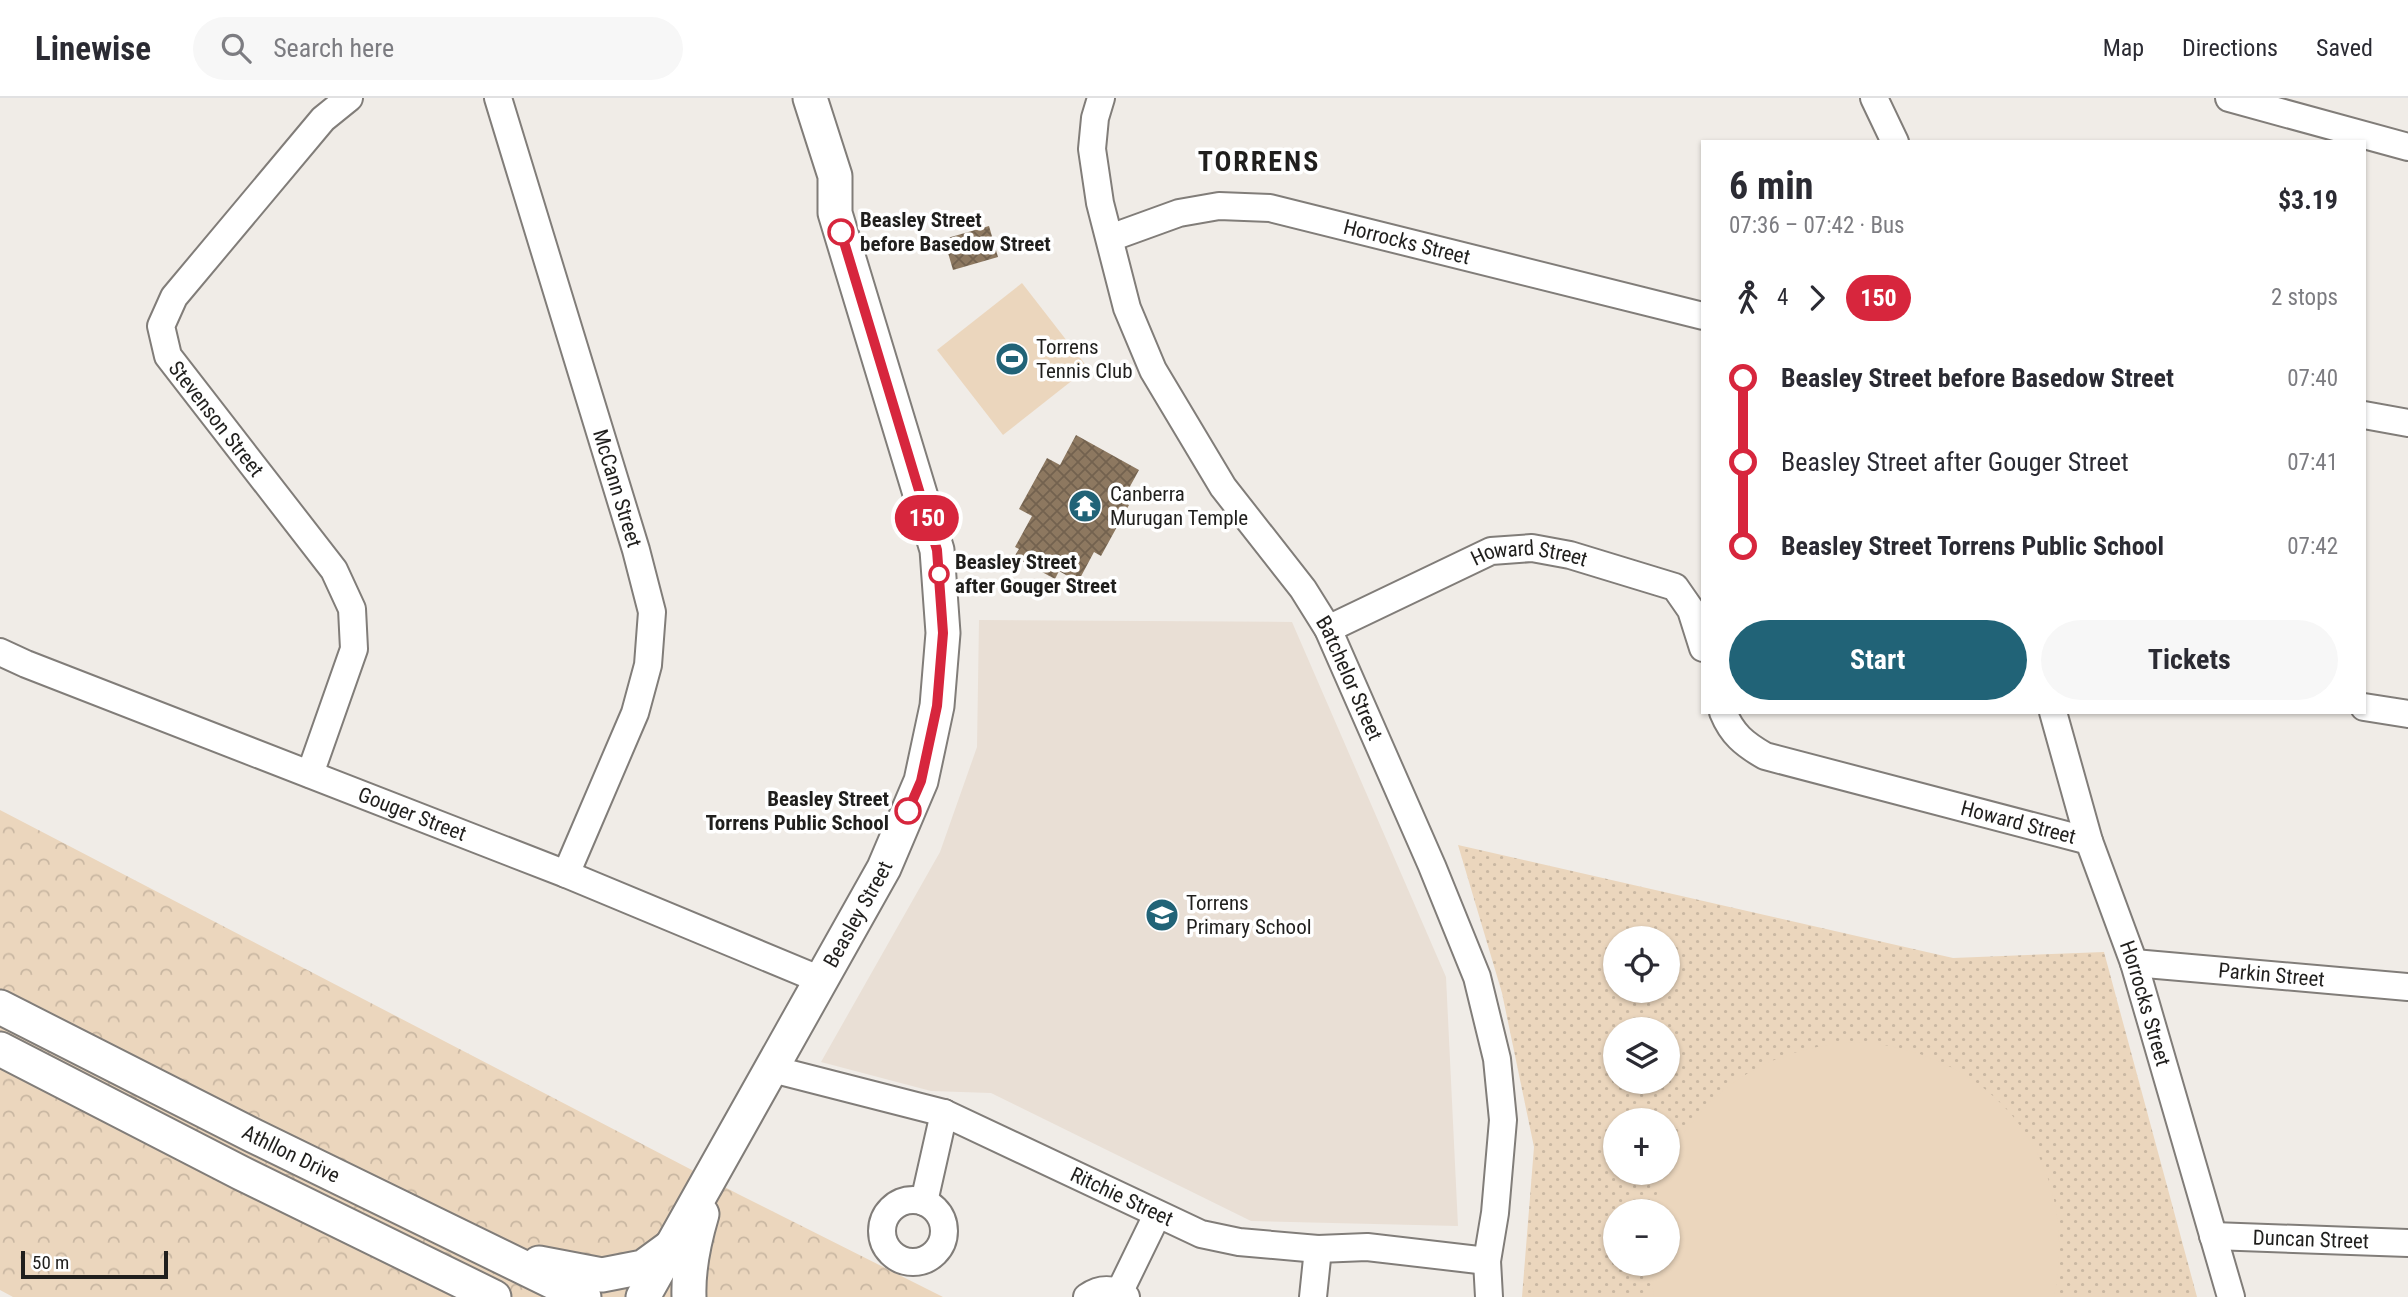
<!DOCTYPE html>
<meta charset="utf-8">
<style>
:root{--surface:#fff;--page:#f7f7f7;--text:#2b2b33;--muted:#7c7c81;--line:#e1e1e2;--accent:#216377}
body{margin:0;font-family:"Roboto Condensed",sans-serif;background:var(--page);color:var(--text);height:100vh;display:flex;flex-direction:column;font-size:26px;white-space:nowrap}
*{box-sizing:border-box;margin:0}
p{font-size:23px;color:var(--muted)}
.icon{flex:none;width:38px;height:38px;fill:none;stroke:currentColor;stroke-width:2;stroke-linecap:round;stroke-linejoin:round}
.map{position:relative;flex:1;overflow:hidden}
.sheet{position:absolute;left:1701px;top:42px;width:665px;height:574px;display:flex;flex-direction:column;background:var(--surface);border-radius:0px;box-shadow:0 2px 5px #0004}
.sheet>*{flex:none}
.badge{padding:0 14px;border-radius:23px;font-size:24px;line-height:46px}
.buttons{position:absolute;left:1603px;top:828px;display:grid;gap:14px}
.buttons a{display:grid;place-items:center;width:77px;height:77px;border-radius:50%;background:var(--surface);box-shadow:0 2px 5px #0004;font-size:35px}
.scale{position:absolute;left:21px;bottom:18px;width:147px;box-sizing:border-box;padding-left:7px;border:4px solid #201f1d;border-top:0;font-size:19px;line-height:24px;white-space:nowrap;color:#201f1d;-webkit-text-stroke:5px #fff;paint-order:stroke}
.map>.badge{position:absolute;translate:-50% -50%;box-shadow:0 0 0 4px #fff}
.legs{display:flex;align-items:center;gap:10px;height:77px;padding:0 28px;font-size:23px}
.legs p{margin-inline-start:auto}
.head{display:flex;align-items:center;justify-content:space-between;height:119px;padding:0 28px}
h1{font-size:38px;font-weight:700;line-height:52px}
.primary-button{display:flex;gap:14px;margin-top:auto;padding:14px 28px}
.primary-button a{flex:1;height:80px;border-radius:42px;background:var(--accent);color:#fff;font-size:28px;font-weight:700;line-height:80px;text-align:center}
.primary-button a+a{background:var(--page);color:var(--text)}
ul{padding:0 28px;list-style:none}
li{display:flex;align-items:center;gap:24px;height:84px;font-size:26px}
li i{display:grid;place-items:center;width:10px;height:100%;margin:0 9px;background:currentColor}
li i::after{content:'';width:18px;height:18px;margin:-9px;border:5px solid;border-radius:50%;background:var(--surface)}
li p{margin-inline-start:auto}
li:first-child i{background:linear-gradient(#0000 50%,currentColor 0)}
li:last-child i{background:linear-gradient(currentColor 50%,#0000 0)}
header{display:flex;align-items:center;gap:42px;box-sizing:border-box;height:98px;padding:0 35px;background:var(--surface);border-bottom:2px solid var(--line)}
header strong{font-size:33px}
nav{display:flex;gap:38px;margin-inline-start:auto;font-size:24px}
.search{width:490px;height:63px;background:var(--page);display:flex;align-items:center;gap:18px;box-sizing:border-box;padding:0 24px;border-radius:38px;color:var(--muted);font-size:26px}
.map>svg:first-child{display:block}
</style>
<header>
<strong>Linewise</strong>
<div class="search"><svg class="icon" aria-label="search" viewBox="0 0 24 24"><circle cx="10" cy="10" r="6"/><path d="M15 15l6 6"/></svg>Search here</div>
<nav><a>Map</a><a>Directions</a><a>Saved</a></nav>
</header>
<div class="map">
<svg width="2408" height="1199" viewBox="0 0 2408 1199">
<defs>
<pattern id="grass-dots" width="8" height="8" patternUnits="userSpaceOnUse" patternTransform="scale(1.75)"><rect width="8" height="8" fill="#ebd6bd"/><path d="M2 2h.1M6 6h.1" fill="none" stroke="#c9b7a2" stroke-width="1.8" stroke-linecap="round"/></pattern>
<pattern id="forest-crowns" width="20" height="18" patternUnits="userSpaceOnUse" patternTransform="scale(1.75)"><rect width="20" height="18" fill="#ebd6bd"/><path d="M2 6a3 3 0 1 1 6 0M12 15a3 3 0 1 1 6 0" fill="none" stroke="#c9b7a2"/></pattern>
<pattern id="building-cross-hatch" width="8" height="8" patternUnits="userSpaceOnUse" patternTransform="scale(1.75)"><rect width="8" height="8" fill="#8d7860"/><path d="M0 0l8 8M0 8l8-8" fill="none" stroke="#73624f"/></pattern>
</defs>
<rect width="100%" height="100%" fill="#f0ece7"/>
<path fill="#e9dfd5" d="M 979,522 L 1292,524 L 1446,879 L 1458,1128 L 1251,1123 L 991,995 L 931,993 L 821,964 L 940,754 L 977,649 Z"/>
<path fill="url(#grass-dots)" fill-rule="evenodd" d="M 1458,747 L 1953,860 L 2104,854 L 2197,1199 L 1522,1199 L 1534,1049 L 1502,895 ZM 1615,840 L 1668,840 L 1668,892 L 1615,892 ZM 1615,931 L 1668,931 L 1668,984 L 1615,984 ZM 1615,1022 L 1668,1022 L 1668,1074 L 1615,1074 ZM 1615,1113 L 1668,1113 L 1668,1166 L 1615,1166 Z"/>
<path fill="url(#forest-crowns)" d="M 0,712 L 738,1096 L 943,1199 L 13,1199 L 0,1192 Z"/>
<g fill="#ebd6bd">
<path d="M 1022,185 L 1088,270 L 1003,337 L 937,252 Z"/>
<path d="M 1859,944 C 1995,954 2082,1064 2054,1199 L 1654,1199 L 1649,1166 L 1668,1166 L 1668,1113 L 1652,1113 L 1663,1075 L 1668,1074 C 1668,1056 1679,1041 1690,1027 C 1732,972 1792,947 1859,944 Z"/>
</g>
<g fill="url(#building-cross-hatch)">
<path d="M 989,128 L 998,159 L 953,172 L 944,141 Z"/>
<path d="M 1076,337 L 1139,372 L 1122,403 L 1129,407 L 1101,458 L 1094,454 L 1078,484 L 1059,473 L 1055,481 L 1014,459 L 1019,451 L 1015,449 L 1032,418 L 1019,411 L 1047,360 L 1060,367 Z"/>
</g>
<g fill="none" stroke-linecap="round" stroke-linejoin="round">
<defs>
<g id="minor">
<path id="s1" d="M 498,0 L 636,452 L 652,514 L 648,567 L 635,615 L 566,776"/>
<path id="s2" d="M 1101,0 L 1095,20 L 1092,51 L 1100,105 L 1127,210 L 1153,272 L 1223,389 L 1303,491 L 1328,531 L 1432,768 L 1477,879 L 1497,961 L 1503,1022 L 1495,1115 L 1487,1163 L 1489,1199"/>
<path d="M 1874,0 L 1895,44"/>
<path d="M 2229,0 L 2408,49"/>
<path id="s3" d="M 1110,140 L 1179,115 L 1219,108 L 1270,110 L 1703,218"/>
<path d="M 2364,317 L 2408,325"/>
<path id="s4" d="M 1328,531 L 1491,453 L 1532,450 L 1570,457 L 1675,489 L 1691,512 L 1703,550"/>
<path id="s5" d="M 0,554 L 26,566 L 566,776 L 821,882"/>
<path d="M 2364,609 L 2408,616"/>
<path id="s6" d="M 1723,614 C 1732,636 1744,646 1765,658 L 2089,743"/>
<path id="s7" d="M 2053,614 L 2089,743 L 2134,865 L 2231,1199"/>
<path d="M 310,676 L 354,551 L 352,511 L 334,472 L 168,258 L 161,228 L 174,199 L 323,21 L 349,0"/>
<path id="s8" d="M 2134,865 L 2408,889"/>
<path id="s9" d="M 772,971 L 944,1015 L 1201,1136 L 1239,1144 L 1318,1151 L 1367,1149 L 1487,1163"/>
<circle cx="913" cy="1133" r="31"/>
<path d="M 924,1104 L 944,1015"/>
<path id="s10" d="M 2213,1138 L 2408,1145"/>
<path d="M 1119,1195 L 1157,1117"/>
<path d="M 1087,1199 C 1100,1190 1113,1190 1126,1199"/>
<path d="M 1313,1199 L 1318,1151"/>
</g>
<g id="major">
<path id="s11" d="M 0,909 L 254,1038 L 584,1199"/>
<path d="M 0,951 L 241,1075 L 494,1199"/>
<path d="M 539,1165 L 602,1177 L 643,1169 L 669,1150"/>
<path id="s12" d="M 643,1199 L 884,770 L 921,683 L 937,608 L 943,535 L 937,452 L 835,115 L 835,78 L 810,0"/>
<path d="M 689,1199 C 688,1171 694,1143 702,1116"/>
</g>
</defs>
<use href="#minor" stroke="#817d79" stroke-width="30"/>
<use href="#major" stroke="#817d79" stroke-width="37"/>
<use href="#minor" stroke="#fff" stroke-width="26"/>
<use href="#major" stroke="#fff" stroke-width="33"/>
</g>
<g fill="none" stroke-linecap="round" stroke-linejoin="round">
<defs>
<path id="line-1" d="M 841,134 L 937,452 L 943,535 L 937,608 L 921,683 L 908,713"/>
</defs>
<use href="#line-1" stroke="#fff" stroke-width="16"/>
<use href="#line-1" stroke="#d7263d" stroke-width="10"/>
</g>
<defs>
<symbol id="stadium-disc" viewBox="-11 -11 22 22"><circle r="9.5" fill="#216377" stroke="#fff"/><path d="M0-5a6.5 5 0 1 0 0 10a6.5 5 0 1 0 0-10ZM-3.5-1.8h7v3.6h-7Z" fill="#fff"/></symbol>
<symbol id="temple-disc" viewBox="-11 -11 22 22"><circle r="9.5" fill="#216377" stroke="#fff"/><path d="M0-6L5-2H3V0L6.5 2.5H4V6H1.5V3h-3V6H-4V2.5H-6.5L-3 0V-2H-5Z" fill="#fff"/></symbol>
<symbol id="school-disc" viewBox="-11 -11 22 22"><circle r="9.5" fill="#216377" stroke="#fff"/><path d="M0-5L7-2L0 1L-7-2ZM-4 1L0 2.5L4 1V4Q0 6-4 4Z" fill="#fff"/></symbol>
</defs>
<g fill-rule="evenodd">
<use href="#stadium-disc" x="993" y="242" width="38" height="38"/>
<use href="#temple-disc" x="1066" y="389" width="38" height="38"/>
<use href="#school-disc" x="1143" y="798" width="38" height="38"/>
</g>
<g fill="#fff" stroke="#d7263d" stroke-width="3.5">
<circle cx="841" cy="134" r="12"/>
<circle cx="939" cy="476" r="9"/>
<circle cx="908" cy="713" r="12"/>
</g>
<g text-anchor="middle" stroke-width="7" stroke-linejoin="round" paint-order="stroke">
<g font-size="21" font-weight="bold" fill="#201f1d" stroke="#fff" text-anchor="start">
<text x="860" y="129">Beasley Street<tspan x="860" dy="24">before Basedow Street</tspan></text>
<text x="955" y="471">Beasley Street<tspan x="955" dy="24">after Gouger Street</tspan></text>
<text x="889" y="708" text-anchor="end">Beasley Street<tspan x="889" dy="24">Torrens Public School</tspan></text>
</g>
<g font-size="21" fill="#201f1d" stroke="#fff">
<text dy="7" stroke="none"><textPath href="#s3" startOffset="306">Horrocks Street</textPath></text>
<text transform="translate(216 321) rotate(52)" y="7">Stevenson Street</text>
<text dy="7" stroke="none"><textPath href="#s1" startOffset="408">McCann Street</textPath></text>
<text dy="7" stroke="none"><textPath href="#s4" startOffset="219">Howard Street</textPath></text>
<text dy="7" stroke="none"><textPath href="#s2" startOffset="649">Batchelor Street</textPath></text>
<text dy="7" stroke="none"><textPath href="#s5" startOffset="443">Gouger Street</textPath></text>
<text dy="7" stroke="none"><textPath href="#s6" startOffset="324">Howard Street</textPath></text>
<text dy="7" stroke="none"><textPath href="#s12" startOffset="439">Beasley Street</textPath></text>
<text dy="7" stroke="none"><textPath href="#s8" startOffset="138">Parkin Street</textPath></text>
<text dy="7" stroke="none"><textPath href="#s7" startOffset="306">Horrocks Street</textPath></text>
<text dy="7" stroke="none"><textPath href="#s11" startOffset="326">Athllon Drive</textPath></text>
<text dy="7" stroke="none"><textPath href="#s9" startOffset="374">Ritchie Street</textPath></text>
<text dy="7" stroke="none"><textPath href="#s10" startOffset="98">Duncan Street</textPath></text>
</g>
<g font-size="21" fill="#201f1d" stroke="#fff" text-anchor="start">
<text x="1036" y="256">Torrens<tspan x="1036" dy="24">Tennis Club</tspan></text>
<text x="1110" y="403">Canberra<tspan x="1110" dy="24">Murugan Temple</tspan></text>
<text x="1186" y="812">Torrens<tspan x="1186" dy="24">Primary School</tspan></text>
</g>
<g font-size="28" font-weight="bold" letter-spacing="2" fill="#201f1d" stroke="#fff">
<text x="1259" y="73">TORRENS</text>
</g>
</g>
</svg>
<div class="buttons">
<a><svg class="icon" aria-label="locate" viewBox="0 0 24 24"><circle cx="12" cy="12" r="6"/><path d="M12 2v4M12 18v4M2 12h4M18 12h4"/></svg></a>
<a><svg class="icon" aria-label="layers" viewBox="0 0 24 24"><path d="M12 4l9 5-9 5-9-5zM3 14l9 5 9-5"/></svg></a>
<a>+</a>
<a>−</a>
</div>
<div class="scale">50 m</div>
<b class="badge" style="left:927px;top:420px;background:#d7263d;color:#fff">150</b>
<section class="sheet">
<div class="head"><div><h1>6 min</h1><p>07:36 – 07:42 · Bus</p></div><b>$3.19</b></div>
<div class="legs"><svg class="icon" aria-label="walk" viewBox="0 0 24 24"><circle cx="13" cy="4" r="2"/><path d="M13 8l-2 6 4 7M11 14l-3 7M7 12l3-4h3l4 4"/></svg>4<svg class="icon" aria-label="forward" viewBox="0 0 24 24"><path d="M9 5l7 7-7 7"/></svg><b class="badge" style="background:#d7263d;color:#fff">150</b><p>2 stops</p></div>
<ul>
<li><i style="color:#d7263d"></i><b>Beasley Street before Basedow Street</b><p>07:40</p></li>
<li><i style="color:#d7263d"></i><span>Beasley Street after Gouger Street</span><p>07:41</p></li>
<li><i style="color:#d7263d"></i><b>Beasley Street Torrens Public School</b><p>07:42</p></li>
</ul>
<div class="primary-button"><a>Start</a><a>Tickets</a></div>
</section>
</div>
